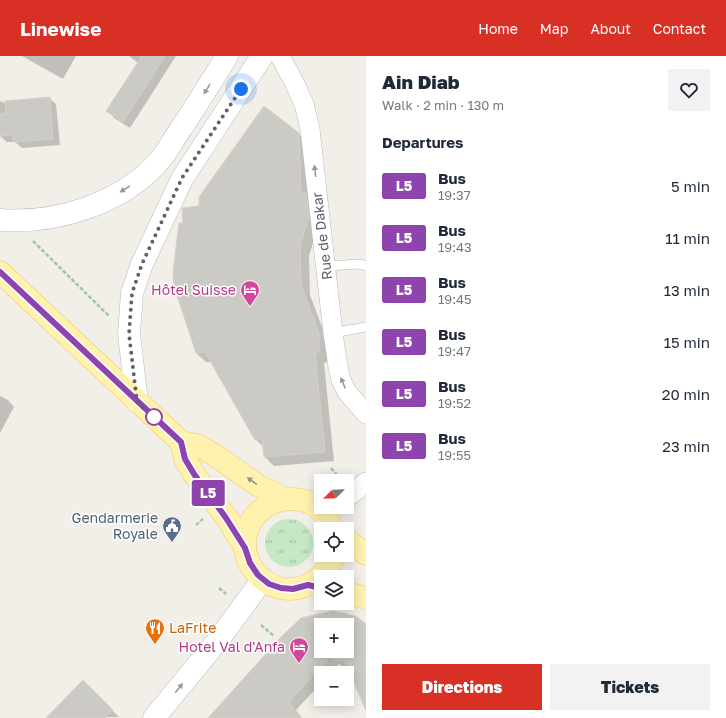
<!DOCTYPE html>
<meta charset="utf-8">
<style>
:root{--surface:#fff;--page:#f2f2f3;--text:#1f2937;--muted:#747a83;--accent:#d93025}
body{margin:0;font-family:"Golos Text",sans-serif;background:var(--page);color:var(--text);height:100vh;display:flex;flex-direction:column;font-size:15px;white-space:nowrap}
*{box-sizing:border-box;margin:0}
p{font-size:13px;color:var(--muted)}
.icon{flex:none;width:22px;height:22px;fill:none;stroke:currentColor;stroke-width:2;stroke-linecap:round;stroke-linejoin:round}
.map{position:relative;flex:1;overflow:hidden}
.sheet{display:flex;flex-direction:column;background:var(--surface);width:360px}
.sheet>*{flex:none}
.badge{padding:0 8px;border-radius:3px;font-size:14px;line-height:26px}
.needle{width:26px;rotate:247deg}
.buttons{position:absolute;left:314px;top:418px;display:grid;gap:8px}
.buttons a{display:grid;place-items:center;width:40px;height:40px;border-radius:0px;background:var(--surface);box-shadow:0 2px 10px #0003;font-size:20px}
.you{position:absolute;width:20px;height:20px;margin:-10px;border:3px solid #fff;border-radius:50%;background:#1a73e8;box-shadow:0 0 0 6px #1a73e833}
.map>.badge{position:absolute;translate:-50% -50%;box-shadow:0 0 0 2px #fff}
h2{padding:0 16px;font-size:15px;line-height:36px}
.round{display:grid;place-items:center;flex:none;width:42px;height:42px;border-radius:0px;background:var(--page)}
.overview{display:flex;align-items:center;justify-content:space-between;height:68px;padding:0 16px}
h1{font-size:19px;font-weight:800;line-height:30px}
.primary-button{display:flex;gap:8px;margin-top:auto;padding:8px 16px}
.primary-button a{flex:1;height:46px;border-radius:0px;background:var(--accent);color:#fff;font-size:16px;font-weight:800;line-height:46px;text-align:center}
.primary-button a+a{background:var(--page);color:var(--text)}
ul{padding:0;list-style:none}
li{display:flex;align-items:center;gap:12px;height:52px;padding:0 16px}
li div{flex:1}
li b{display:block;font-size:15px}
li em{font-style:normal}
li .badge{min-width:44px;font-weight:700;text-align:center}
header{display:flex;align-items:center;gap:24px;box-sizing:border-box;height:56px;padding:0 20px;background:var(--accent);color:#fff}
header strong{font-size:19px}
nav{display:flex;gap:22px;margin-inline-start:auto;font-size:14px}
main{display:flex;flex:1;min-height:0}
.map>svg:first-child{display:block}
</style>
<header>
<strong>Linewise</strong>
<nav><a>Home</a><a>Map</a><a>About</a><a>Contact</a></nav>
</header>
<main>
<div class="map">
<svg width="366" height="662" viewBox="0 0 366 662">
<defs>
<pattern id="grass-tufts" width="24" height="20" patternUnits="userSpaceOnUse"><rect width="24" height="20" fill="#c5e8c5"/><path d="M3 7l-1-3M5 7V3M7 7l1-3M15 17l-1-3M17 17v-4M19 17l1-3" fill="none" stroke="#a3c0a4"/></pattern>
</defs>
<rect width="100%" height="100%" fill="#f1efe8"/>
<circle fill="url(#grass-tufts)" cx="289" cy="487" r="24"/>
<g fill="#0003" fill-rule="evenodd">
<path d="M 22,0 L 76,0 L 63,23 Z"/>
<path d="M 129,0 L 176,0 L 130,72 L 114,62 L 108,55 L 138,7 Z"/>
<path d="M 49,42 L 56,48 L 60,89 L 22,92 L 15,86 L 7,86 L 0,80 L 0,45 L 7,48 Z"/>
<path d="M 299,78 L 309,88 L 318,170 L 309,200 L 310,239 L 328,287 L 329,305 L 324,307 L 334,405 L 274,410 L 265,401 L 264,391 L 256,384 L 212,306 L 206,306 L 196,297 L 184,168 L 200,151 Z"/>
<path d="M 0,340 L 8,344 L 14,351 L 0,377 Z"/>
<path d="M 301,563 L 366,570 L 366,653 L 349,612 L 346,613 L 339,608 L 330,617 L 321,617 L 321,627 L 296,654 L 302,662 L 210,662 ZM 321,569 L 347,569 L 347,595 L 321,595 Z"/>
<path d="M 83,626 L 119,661 L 47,662 Z"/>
</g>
<g fill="#cccac5" stroke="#d6d1c6" fill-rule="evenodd">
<path d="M 142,0 L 165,0 L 123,66 L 106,55 Z"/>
<path d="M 50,41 L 53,83 L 14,86 L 13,79 L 0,80 L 0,58 L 6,57 L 5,45 Z"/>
<path d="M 264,50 L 299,77 L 301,137 L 306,137 L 309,160 L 300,190 L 301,229 L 319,277 L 319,296 L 315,297 L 325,396 L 264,401 L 262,383 L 255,384 L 205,296 L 196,297 L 174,230 L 173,216 L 179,167 L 183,167 L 182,152 L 199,150 L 199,141 Z"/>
<path d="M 333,555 L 356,560 L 366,568 L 366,655 L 344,603 L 337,605 L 330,601 L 289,646 L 301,662 L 208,662 L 282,580 L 301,562 ZM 321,569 L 347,569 L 347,595 L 321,595 Z"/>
<path d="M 83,624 L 113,654 L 105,662 L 46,662 Z"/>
</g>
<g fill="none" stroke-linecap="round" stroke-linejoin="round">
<defs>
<g id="lane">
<path d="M 326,210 L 360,208 L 366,210"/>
<path d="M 333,277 L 366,271"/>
</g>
<g id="street">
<path d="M 280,0 L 295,28 L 304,48 L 310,73 L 333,277 L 338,311 L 341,324 L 347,336 L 366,358"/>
<path d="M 347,442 L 366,426"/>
</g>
<g id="secondary">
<path d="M 0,164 C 56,168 122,148 160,104 C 167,96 172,86 178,77 C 195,52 211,26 227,0"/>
<path d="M 137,346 L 129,278 L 132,237 L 142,208 L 182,123 L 262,0"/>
<path d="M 154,662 L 219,583 L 263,523"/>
</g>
<g id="primary">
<path d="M 0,216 L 181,386 L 197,389 L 213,398 L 259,430 L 286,443"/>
<path d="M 181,386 L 185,403 L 194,418 L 227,462 L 245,492"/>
<path d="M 332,473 C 316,423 241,440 245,493 C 246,502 250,510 256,517 C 281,546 323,533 334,499"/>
<path d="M 347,484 L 366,498"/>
<path d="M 347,537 L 366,542"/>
</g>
</defs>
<use href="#lane" stroke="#b5b8bc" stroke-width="10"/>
<use href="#street" stroke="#b5b8bc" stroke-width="20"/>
<use href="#secondary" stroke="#b6babf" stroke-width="23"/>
<use href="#primary" stroke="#f2c960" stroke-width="23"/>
<g stroke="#9cc7a9" stroke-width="2.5" stroke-dasharray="4 2" stroke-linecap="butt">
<path d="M 33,185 L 109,260"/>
<path d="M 331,412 L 337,419"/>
<path d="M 196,469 L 203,463"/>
<path d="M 219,532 L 226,538"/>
<path d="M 261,569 L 274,580"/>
</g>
<use href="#lane" stroke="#fff" stroke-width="9"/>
<use href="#street" stroke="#fff" stroke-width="19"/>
<use href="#secondary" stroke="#fff" stroke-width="22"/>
<use href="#primary" stroke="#fff2af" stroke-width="22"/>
</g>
<defs><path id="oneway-solid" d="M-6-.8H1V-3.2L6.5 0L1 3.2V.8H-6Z"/></defs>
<g fill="#979a9d">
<use href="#oneway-solid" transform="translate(207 33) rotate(122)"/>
<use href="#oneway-solid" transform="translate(315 115) rotate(-97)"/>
<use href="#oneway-solid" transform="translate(125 133) rotate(148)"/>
<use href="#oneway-solid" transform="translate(343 327) rotate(-112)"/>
<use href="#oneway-solid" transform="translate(179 632) rotate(-51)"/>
</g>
<use fill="#979581" href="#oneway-solid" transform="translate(252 425) rotate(-145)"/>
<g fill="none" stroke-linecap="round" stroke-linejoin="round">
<defs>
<path id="line" d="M 0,216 L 181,386 L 185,403 L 194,418 L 226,462 L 245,492 L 250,507 L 258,519 L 269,528 L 281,532 L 293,533 L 308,529 L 321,532"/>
</defs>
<use href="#line" stroke="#fff" stroke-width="9"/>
<use href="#line" stroke="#8e44ad" stroke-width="6"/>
<path stroke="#5f6368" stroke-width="4" stroke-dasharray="0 7.2" d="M 154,361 L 159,366 L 137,346 L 129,278 L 132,237 L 142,208 L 182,122 L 241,33"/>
</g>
<defs>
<symbol id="hotel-pin" viewBox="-11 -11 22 30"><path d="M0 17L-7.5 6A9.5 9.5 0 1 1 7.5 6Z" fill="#d1479c" stroke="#fff"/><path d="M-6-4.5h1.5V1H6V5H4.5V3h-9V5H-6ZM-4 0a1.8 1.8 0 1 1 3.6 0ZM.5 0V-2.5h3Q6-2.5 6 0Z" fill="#fff"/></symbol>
<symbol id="civic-pin" viewBox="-11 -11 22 30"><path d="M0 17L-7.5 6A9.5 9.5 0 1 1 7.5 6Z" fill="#5c6f8a" stroke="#fff"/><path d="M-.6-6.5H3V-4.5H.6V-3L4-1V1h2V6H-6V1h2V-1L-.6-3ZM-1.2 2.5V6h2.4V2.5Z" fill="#fff"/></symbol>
<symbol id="restaurant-pin" viewBox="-11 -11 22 30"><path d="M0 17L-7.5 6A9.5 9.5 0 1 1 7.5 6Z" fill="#e8710a" stroke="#fff"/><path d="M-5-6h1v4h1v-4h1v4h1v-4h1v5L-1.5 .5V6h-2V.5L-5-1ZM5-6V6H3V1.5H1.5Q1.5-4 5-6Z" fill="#fff"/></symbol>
</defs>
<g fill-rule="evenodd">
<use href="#hotel-pin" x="239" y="223" width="22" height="30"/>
<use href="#civic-pin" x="161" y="459" width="22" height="30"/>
<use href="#restaurant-pin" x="144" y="561" width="22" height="30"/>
<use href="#hotel-pin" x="288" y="580" width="22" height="30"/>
</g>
<circle fill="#fff" stroke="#8e44ad" stroke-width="2" cx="154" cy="361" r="8"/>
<g text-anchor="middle" stroke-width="3" stroke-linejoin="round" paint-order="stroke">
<g font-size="14" fill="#5f6368" stroke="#fff">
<text transform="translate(322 180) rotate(-97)" y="5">Rue de Dakar</text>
</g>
<g font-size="14" fill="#b23c85" stroke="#fff" text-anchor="end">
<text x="236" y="239">Hôtel Suisse</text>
<text x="285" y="596">Hotel Val d'Anfa</text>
</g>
<g font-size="14" fill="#4e5e75" stroke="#fff" text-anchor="end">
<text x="158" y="467">Gendarmerie<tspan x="158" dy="16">Royale</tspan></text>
</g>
<g font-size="14" fill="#c56008" stroke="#fff" text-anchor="start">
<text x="169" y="577">LaFrite</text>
</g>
</g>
</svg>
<div class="buttons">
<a><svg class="needle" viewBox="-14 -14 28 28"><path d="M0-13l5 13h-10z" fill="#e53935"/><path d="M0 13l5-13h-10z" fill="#747a83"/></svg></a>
<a><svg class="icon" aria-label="locate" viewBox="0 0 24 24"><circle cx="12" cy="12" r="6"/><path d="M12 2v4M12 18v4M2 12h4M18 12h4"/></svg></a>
<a><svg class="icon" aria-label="layers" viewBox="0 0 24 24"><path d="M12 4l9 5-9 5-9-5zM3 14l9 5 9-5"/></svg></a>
<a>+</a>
<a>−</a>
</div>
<div class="you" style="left:241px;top:33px"></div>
<b class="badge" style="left:208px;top:437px;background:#8e44ad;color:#fff">L5</b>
</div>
<section class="sheet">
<div class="overview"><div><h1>Ain Diab</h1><p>Walk · 2 min · 130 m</p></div><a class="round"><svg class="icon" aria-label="heart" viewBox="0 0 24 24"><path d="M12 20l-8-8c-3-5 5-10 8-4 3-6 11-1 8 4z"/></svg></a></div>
<h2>Departures</h2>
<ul>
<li><span class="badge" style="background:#8e44ad;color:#fff">L5</span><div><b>Bus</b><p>19:37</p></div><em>5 min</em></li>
<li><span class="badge" style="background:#8e44ad;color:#fff">L5</span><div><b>Bus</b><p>19:43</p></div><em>11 min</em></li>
<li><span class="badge" style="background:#8e44ad;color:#fff">L5</span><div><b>Bus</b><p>19:45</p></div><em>13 min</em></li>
<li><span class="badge" style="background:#8e44ad;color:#fff">L5</span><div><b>Bus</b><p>19:47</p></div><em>15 min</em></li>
<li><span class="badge" style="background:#8e44ad;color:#fff">L5</span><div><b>Bus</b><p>19:52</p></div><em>20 min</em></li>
<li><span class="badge" style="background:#8e44ad;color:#fff">L5</span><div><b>Bus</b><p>19:55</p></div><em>23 min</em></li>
</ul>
<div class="primary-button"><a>Directions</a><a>Tickets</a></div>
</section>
</main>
